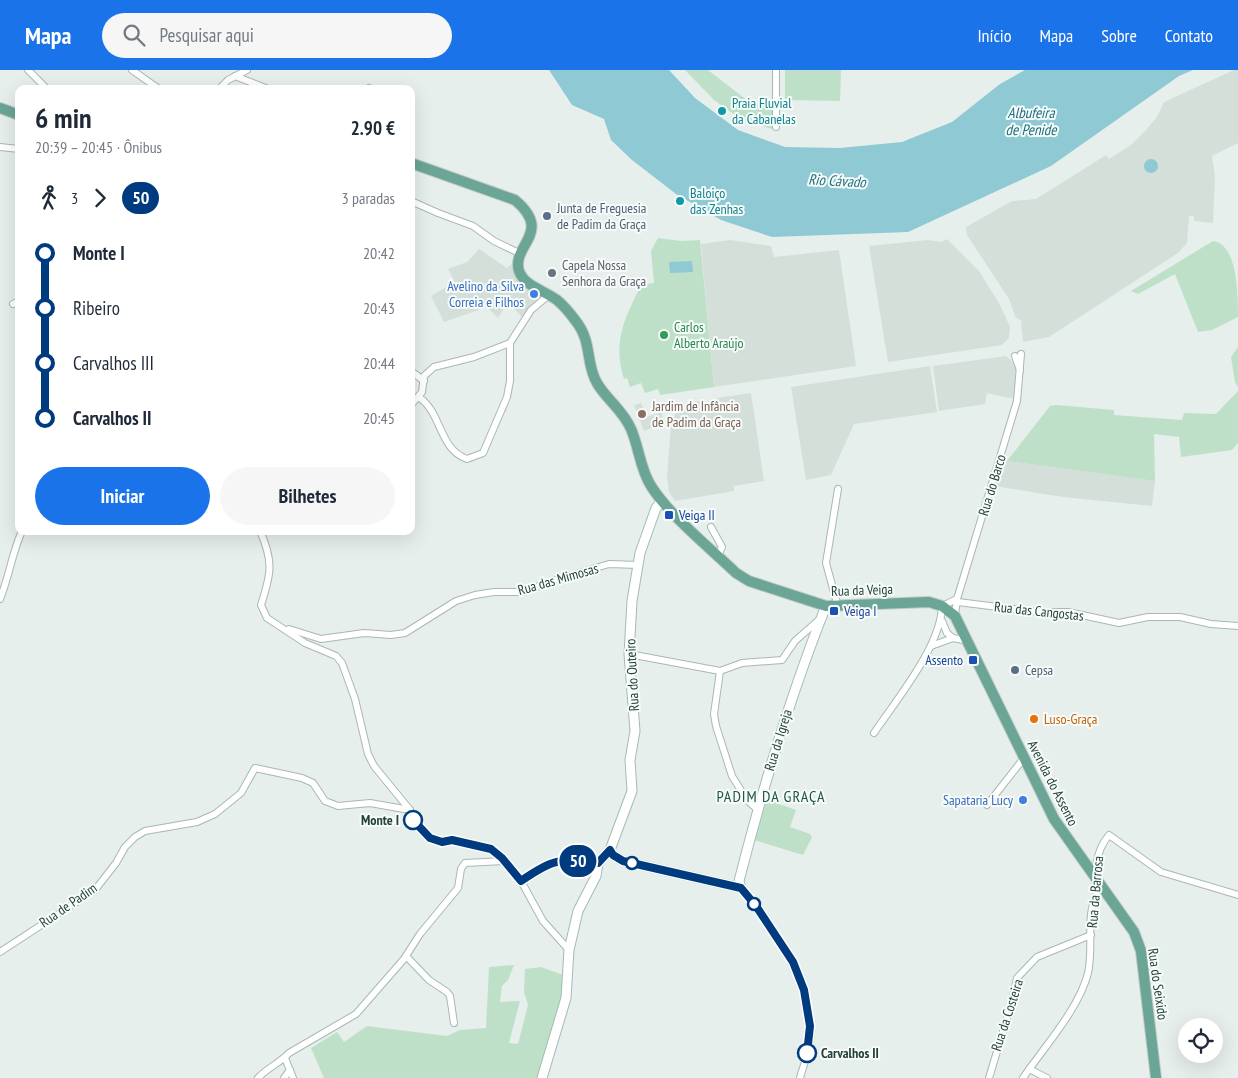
<!DOCTYPE html>
<html lang="pt">
<meta charset="utf-8">
<style>
:root{--surface:#fff;--page:#f6f6f7;--text:#1f2937;--muted:#747a83;--accent:#1a73e8}
body{margin:0;font-family:"PT Sans Narrow",sans-serif;background:var(--page);color:var(--text);height:100vh;display:flex;flex-direction:column;font-size:19px;white-space:nowrap}
*{box-sizing:border-box;margin:0}
p{font-size:16px;color:var(--muted)}
.icon{flex:none;width:28px;height:28px;fill:none;stroke:currentColor;stroke-width:2;stroke-linecap:round;stroke-linejoin:round}
.map{position:relative;flex:1;overflow:hidden}
.details{position:absolute;left:15px;top:15px;width:400px;height:450px;display:flex;flex-direction:column;background:var(--surface);border-radius:10px;box-shadow:0 5px 20px #0002}
.details>*{flex:none}
.badge{padding:0 10px;border-radius:16px;font-size:18px;line-height:32px}
.buttons{position:absolute;left:1178px;top:948px;display:grid;gap:10px}
.buttons a{display:grid;place-items:center;width:45px;height:45px;border-radius:50%;background:var(--surface);box-shadow:0 5px 20px #0002;font-size:25px}
.map>.badge{position:absolute;translate:-50% -50%;box-shadow:0 0 0 2px #fff}
.legs{display:flex;align-items:center;gap:8px;height:55px;padding:0 20px;font-size:16px}
.legs p{margin-inline-start:auto}
.head{display:flex;align-items:center;justify-content:space-between;height:85px;padding:0 20px}
h1{font-size:28px;font-weight:600;line-height:38px}
.button{display:flex;gap:10px;margin-top:auto;padding:10px 20px}
.button a{flex:1;height:58px;border-radius:30px;background:var(--accent);color:#fff;font-size:20px;font-weight:600;line-height:58px;text-align:center}
.button a+a{background:var(--page);color:var(--text)}
ul{padding:0 20px;list-style:none}
li{display:flex;align-items:center;gap:18px;height:55px;font-size:19px}
li i{display:grid;place-items:center;width:8px;height:100%;margin:0 6px;background:currentColor}
li i::after{content:'';width:12px;height:12px;margin:-6px;border:4px solid;border-radius:50%;background:var(--surface)}
li p{margin-inline-start:auto}
li:first-child i{background:linear-gradient(#0000 50%,currentColor 0)}
li:last-child i{background:linear-gradient(currentColor 50%,#0000 0)}
header{display:flex;align-items:center;gap:30px;box-sizing:border-box;height:70px;padding:0 25px;background:var(--accent);color:#fff}
header strong{font-size:24px}
nav{display:flex;gap:28px;margin-inline-start:auto;font-size:18px}
.search{width:350px;height:45px;background:var(--page);display:flex;align-items:center;gap:12px;box-sizing:border-box;padding:0 18px;border-radius:28px;color:var(--muted);font-size:19px}
.map>svg:first-child{display:block}
</style>
<header>
<strong>Mapa</strong>
<div class="search"><svg class="icon" aria-label="search" viewBox="0 0 24 24"><circle cx="10" cy="10" r="6"/><path d="M15 15l6 6"/></svg>Pesquisar aqui</div>
<nav><a>Início</a><a>Mapa</a><a>Sobre</a><a>Contato</a></nav>
</header>
<div class="map">
<svg width="1238" height="1008" viewBox="0 0 1238 1008">
<rect width="100%" height="100%" fill="#e6efeb"/>
<g fill="#d4dfda">
<path d="M 1234,0 L 1238,0 L 1238,73 L 1212,86 L 1215,106 L 1213,153 L 1194,151 L 1194,146 L 1189,146 L 1187,173 L 1178,183 L 1049,267 L 1023,272 L 1021,250 L 1016,248 L 1009,229 L 967,165 L 966,157 L 1012,131 L 1036,129 L 1106,85 L 1109,89 L 1131,75 L 1146,60 L 1157,47 L 1164,32 Z"/>
<path d="M 947,169 L 979,201 L 1000,235 L 1010,257 L 1009,268 L 1002,275 L 888,292 L 869,176 L 928,170 L 942,172 Z"/>
<path d="M 730,170 L 771,176 L 774,187 L 839,180 L 856,296 L 714,317 L 701,174 Z"/>
<path d="M 479,179 L 507,198 L 516,190 L 526,218 L 537,230 L 522,247 L 508,232 L 498,248 L 487,237 L 444,252 L 431,226 L 455,212 L 448,199 L 467,192 Z"/>
<path d="M 1006,286 L 1012,291 L 1016,299 L 1014,329 L 987,323 L 985,334 L 939,341 L 933,296 Z"/>
<path d="M 930,296 L 937,342 L 854,354 L 831,405 L 806,410 L 791,317 Z"/>
<path d="M 751,323 L 764,411 L 734,416 L 734,421 L 675,431 L 669,422 L 667,407 L 671,356 L 675,344 L 683,336 L 693,332 L 703,330 L 708,333 L 713,333 L 717,328 Z"/>
<path d="M 641,333 L 647,347 L 662,342 L 662,354 L 644,361 L 634,335 Z"/>
<path d="M 1007,391 L 1155,411 L 1152,436 L 1063,427 L 994,416 L 999,397 Z"/>
</g>
<g fill="#bfe0c8">
<path d="M 685,0 L 708,0 L 748,31 L 773,36 L 772,59 L 742,50 L 714,30 Z"/>
<path d="M 785,0 L 841,0 L 840,31 L 785,30 Z"/>
<path d="M 658,168 L 681,171 L 700,170 L 714,317 L 660,325 L 658,319 L 645,323 L 641,313 L 630,317 L 627,308 L 624,309 C 612,271 625,248 641,215 L 654,213 L 651,181 Z"/>
<path d="M 1213,171 C 1238,174 1238,226 1238,247 L 1212,260 L 1198,262 L 1175,204 L 1138,224 L 1131,221 Z"/>
<path d="M 1238,277 L 1238,317 L 1235,312 L 1231,287 Z"/>
<path d="M 1238,321 L 1238,373 L 1232,380 L 1181,387 L 1179,367 L 1154,364 L 1155,411 L 1007,391 L 1050,336 L 1057,335 L 1114,340 L 1114,345 L 1182,350 L 1184,343 L 1216,344 Z"/>
<path d="M 767,730 L 796,740 L 790,757 L 810,764 L 812,767 L 803,785 L 754,770 Z"/>
<path d="M 514,895 L 508,910 L 502,916 L 500,932 L 520,931 L 509,973 L 518,974 L 528,935 L 524,922 L 525,899 L 541,897 L 563,905 L 563,924 L 540,1008 L 324,1008 L 311,978 L 337,962 L 344,972 L 367,956 L 447,966 L 460,960 L 486,958 L 489,897 Z"/>
</g>
<g fill="#8ec9d4">
<path d="M 549,0 L 669,0 L 695,28 L 738,60 L 785,77 L 840,78 L 902,72 L 952,52 L 1000,14 L 1025,0 L 1193,0 L 1179,6 L 1051,96 L 908,162 L 772,167 L 721,150 L 676,124 L 632,90 L 611,70 L 604,49 L 572,35 Z"/>
<circle cx="1151" cy="96" r="7"/>
<path d="M 692,191 L 693,202 L 670,203 L 669,192 Z"/>
</g>
<g fill="none" stroke-linecap="round" stroke-linejoin="round">
<defs>
<g id="street">
<path d="M 28,0 L 47,19"/>
<path d="M 132,0 L 159,19"/>
<path d="M 235,6 L 268,19"/>
<path d="M 219,19 L 228,10 L 247,0"/>
<path d="M 368,19 L 369,18"/>
<path d="M 776,57 L 776,0"/>
<path d="M 0,77 L 19,79"/>
<path d="M 411,131 L 438,143 L 473,156 L 494,171 L 521,184"/>
<path d="M 13,234 L 19,231"/>
<path d="M 1015,286 L 1020,300"/>
<path d="M 411,301 L 424,311"/>
<path d="M 420,328 C 442,344 439,379 467,389 L 483,383 L 507,327 L 510,311 L 510,273"/>
<path d="M 411,335 L 422,322 L 424,306 L 434,297 L 474,287 L 510,273 L 531,240 L 549,225"/>
<path d="M 838,419 L 826,493 L 838,537"/>
<path d="M 711,457 L 722,477 L 718,486"/>
<path d="M 260,461 C 274,492 271,504 261,535 L 267,548 L 305,573 L 336,586 L 342,593 L 355,629 L 368,684 L 374,696 L 410,740 L 413,750 L 430,768 L 442,772 L 453,770 L 491,779 L 502,788 L 521,811 L 543,851 L 569,880"/>
<path d="M 0,529 C 9,507 12,483 22,461"/>
<path d="M 958,532 L 1038,542 L 1068,542 L 1119,553 L 1148,547 L 1180,547 L 1211,554 L 1238,556"/>
<path d="M 955,546 L 957,529 L 1017,331 L 1021,284"/>
<path d="M 942,551 L 947,563 L 953,568"/>
<path d="M 289,559 L 321,569 L 364,563 L 391,565 L 405,563 L 456,531 L 475,525 L 494,522 L 524,522 L 549,512 L 609,494 L 638,495"/>
<path d="M 931,576 L 953,568 L 968,571"/>
<path d="M 629,584 L 720,601"/>
<path d="M 874,663 C 897,629 941,576 942,536 L 957,529"/>
<path d="M 987,735 L 1024,688"/>
<path d="M 757,739 L 747,730 L 732,706 L 716,656 L 714,644 L 720,601 L 742,593 L 782,590 L 795,571 L 820,549"/>
<path d="M 521,811 C 554,788 559,789 598,793"/>
<path d="M 741,818 C 773,856 816,919 810,971 C 809,983 803,996 800,1008"/>
<path d="M 0,882 L 95,820 L 116,793 L 125,777 L 135,767 L 145,761 L 197,752 L 215,744 L 241,723 L 255,698 L 302,708 L 313,713 L 325,731 L 338,736 L 370,733 L 410,740"/>
<path d="M 406,886 L 429,910 L 447,922 L 450,926 L 454,953"/>
<path d="M 285,988 L 293,1008"/>
<path d="M 1029,999 L 1047,1008"/>
<path d="M 258,1008 C 267,998 280,993 289,983 L 356,944 L 404,889 L 420,864 L 458,818 L 461,799 L 465,793 L 504,791"/>
<path d="M 284,1008 L 290,1000"/>
<path d="M 989,1008 L 1011,935 L 1017,908 L 1037,887 L 1091,865"/>
<path d="M 1023,1008 C 1044,977 1079,939 1088,903 C 1094,877 1085,846 1097,823 C 1093,804 1096,780 1109,765 L 1161,802 L 1238,825"/>
</g>
<g id="secondary">
<path d="M 610,780 L 613,785 L 623,791 L 741,818"/>
<path d="M 741,818 L 739,811 C 763,717 790,626 826,536"/>
<path d="M 542,1008 L 566,928 L 569,880 L 578,841 L 596,806 L 598,793 L 610,780 L 632,721 L 630,690 L 635,661 L 629,584 L 632,531 L 640,483 L 656,438 L 662,431"/>
</g>
<g id="primary">
<path d="M 0,38 L 19,45"/>
<path d="M 411,93 L 515,130 C 554,163 511,175 519,201 C 524,216 545,221 557,230 C 564,236 570,243 575,250 C 593,272 585,293 597,313 C 606,329 623,340 631,359 C 639,377 640,399 651,416 C 670,446 710,478 736,503 L 749,511 L 826,536 L 929,532 L 942,536 L 955,546 L 1054,749 L 1134,862 L 1141,881 L 1156,1008"/>
</g>
</defs>
<use href="#street" stroke="#a8b8b2" stroke-width="8"/>
<use href="#secondary" stroke="#a4bbb3" stroke-width="11"/>
<use href="#primary" stroke="#c2cac8" stroke-width="12"/>
<use href="#street" stroke="#fff" stroke-width="6"/>
<use href="#secondary" stroke="#fff" stroke-width="9"/>
<use href="#primary" stroke="#6aa596" stroke-width="10"/>
</g>
<g fill="none" stroke-linecap="round" stroke-linejoin="round">
<defs>
<path id="line-1" d="M 413,750 L 430,768 L 442,772 L 452,770 L 491,779 L 502,788 L 521,811 C 554,788 559,789 598,793 L 610,780 L 613,785 L 623,791 L 741,818 L 756,836 L 793,892 L 804,920 L 810,956 L 807,983"/>
</defs>
<use href="#line-1" stroke="#fff" stroke-width="11"/>
<use href="#line-1" stroke="#003b80" stroke-width="8"/>
</g>
<g fill="#0f9aa8" stroke="#f7fbf9" stroke-width="2">
<circle cx="722" cy="41" r="5"/>
<circle cx="680" cy="131" r="5"/>
</g>
<g fill="#5c6f8a" stroke="#f7fbf9" stroke-width="2">
<circle cx="547" cy="146" r="5"/>
<circle cx="1015" cy="600" r="5"/>
</g>
<circle fill="#6b7280" stroke="#f7fbf9" stroke-width="2" cx="552" cy="203" r="5"/>
<g fill="#3f7fe0" stroke="#f7fbf9" stroke-width="2">
<circle cx="534" cy="224" r="5"/>
<circle cx="1023" cy="730" r="5"/>
</g>
<circle fill="#2e9e5b" stroke="#f7fbf9" stroke-width="2" cx="664" cy="265" r="5"/>
<circle fill="#8d6e63" stroke="#f7fbf9" stroke-width="2" cx="642" cy="344" r="5"/>
<g fill="#1a4fb4" stroke="#f7fbf9" stroke-width="2">
<rect x="664" y="440" width="10" height="10" rx="2.5"/>
<rect x="829" y="536" width="10" height="10" rx="2.5"/>
<rect x="968" y="585" width="10" height="10" rx="2.5"/>
</g>
<circle fill="#e8710a" stroke="#f7fbf9" stroke-width="2" cx="1034" cy="649" r="5"/>
<g fill="#fff" stroke="#003b80" stroke-width="2.5">
<circle cx="413" cy="750" r="9"/>
<circle cx="632" cy="793" r="6"/>
<circle cx="754" cy="834" r="6"/>
<circle cx="807" cy="983" r="9"/>
</g>
<g text-anchor="middle" stroke-width="4" stroke-linejoin="round" paint-order="stroke">
<g font-size="14" fill="#0d838f" stroke="#f7fbf9" text-anchor="start">
<text x="732" y="38">Praia Fluvial<tspan x="732" dy="16">da Cabanelas</tspan></text>
<text x="690" y="128">Baloiço<tspan x="690" dy="16">das Zenhas</tspan></text>
</g>
<g font-size="14" fill="#4e5e75" stroke="#f7fbf9" text-anchor="start">
<text x="557" y="143">Junta de Freguesia<tspan x="557" dy="16">de Padim da Graça</tspan></text>
<text x="1025" y="605">Cepsa</text>
</g>
<g font-size="14" fill="#5b616d" stroke="#f7fbf9" text-anchor="start">
<text x="562" y="200">Capela Nossa<tspan x="562" dy="16">Senhora da Graça</tspan></text>
</g>
<g font-size="14" fill="#366cbe" stroke="#f7fbf9" text-anchor="end">
<text x="524" y="221">Avelino da Silva<tspan x="524" dy="16">Correia e Filhos</tspan></text>
<text x="1013" y="735">Sapataria Lucy</text>
</g>
<g font-size="14" fill="#27864d" stroke="#f7fbf9" text-anchor="start">
<text x="674" y="262">Carlos<tspan x="674" dy="16">Alberto Araújo</tspan></text>
</g>
<g font-size="14" fill="#785e54" stroke="#f7fbf9" text-anchor="start">
<text x="652" y="341">Jardim de Infância<tspan x="652" dy="16">de Padim da Graça</tspan></text>
</g>
<g font-size="14" fill="#24423a" stroke="#f7fbf9">
<text transform="translate(992 415) rotate(-73)" y="5">Rua do Barco</text>
<text transform="translate(558 509) rotate(-16)" y="5">Rua das Mimosas</text>
<text transform="translate(862 520) rotate(-2)" y="5">Rua da Veiga</text>
<text transform="translate(1039 541) rotate(6)" y="5">Rua das Cangostas</text>
<text transform="translate(632 605) rotate(-93)" y="5">Rua do Outeiro</text>
<text transform="translate(778 670) rotate(-73)" y="5">Rua da Igreja</text>
<text transform="translate(1053 713) rotate(63)" y="5">Avenida do Assento</text>
<text transform="translate(1095 822) rotate(-85)" y="5">Rua da Barrosa</text>
<text transform="translate(68 835) rotate(-35)" y="5">Rua de Padim</text>
<text transform="translate(1158 914) rotate(82)" y="5">Rua do Seixido</text>
<text transform="translate(1007 945) rotate(-72)" y="5">Rua da Costeira</text>
</g>
<g font-size="14" fill="#164399" stroke="#f7fbf9" text-anchor="start">
<text x="679" y="450">Veiga II</text>
<text x="844" y="546">Veiga I</text>
<text x="963" y="595" text-anchor="end">Assento</text>
</g>
<g font-size="14" fill="#c56008" stroke="#f7fbf9" text-anchor="start">
<text x="1044" y="654">Luso-Graça</text>
</g>
<g font-size="14" font-weight="bold" fill="#24423a" stroke="#f7fbf9" text-anchor="end">
<text x="399" y="755">Monte I</text>
<text x="821" y="988" text-anchor="start">Carvalhos II</text>
</g>
<g font-size="15" font-style="italic" fill="#1c6f80" stroke="#f7fbf9">
<text x="1031" y="48">Albufeira<tspan x="1031" dy="17">de Penide</tspan></text>
<text transform="translate(837 111) rotate(3)" y="5">Rio Cávado</text>
</g>
<g font-size="16" letter-spacing="1" fill="#1f5548" stroke="#f7fbf9">
<text x="771" y="732">PADIM DA GRAÇA</text>
</g>
</g>
</svg>
<div class="buttons">
<a><svg class="icon" aria-label="locate" viewBox="0 0 24 24"><circle cx="12" cy="12" r="6"/><path d="M12 2v4M12 18v4M2 12h4M18 12h4"/></svg></a>
</div>
<b class="badge" style="left:578px;top:791px;background:#003b80;color:#fff">50</b>
<section class="details">
<div class="head"><div><h1>6 min</h1><p>20:39 – 20:45 · Ônibus</p></div><b>2.90 €</b></div>
<div class="legs"><svg class="icon" aria-label="walk" viewBox="0 0 24 24"><circle cx="13" cy="4" r="2"/><path d="M13 8l-2 6 4 7M11 14l-3 7M7 12l3-4h3l4 4"/></svg>3<svg class="icon" aria-label="forward" viewBox="0 0 24 24"><path d="M9 5l7 7-7 7"/></svg><b class="badge" style="background:#003b80;color:#fff">50</b><p>3 paradas</p></div>
<ul>
<li><i style="color:#003b80"></i><b>Monte I</b><p>20:42</p></li>
<li><i style="color:#003b80"></i><span>Ribeiro</span><p>20:43</p></li>
<li><i style="color:#003b80"></i><span>Carvalhos III</span><p>20:44</p></li>
<li><i style="color:#003b80"></i><b>Carvalhos II</b><p>20:45</p></li>
</ul>
<div class="button"><a>Iniciar</a><a>Bilhetes</a></div>
</section>
</div>
